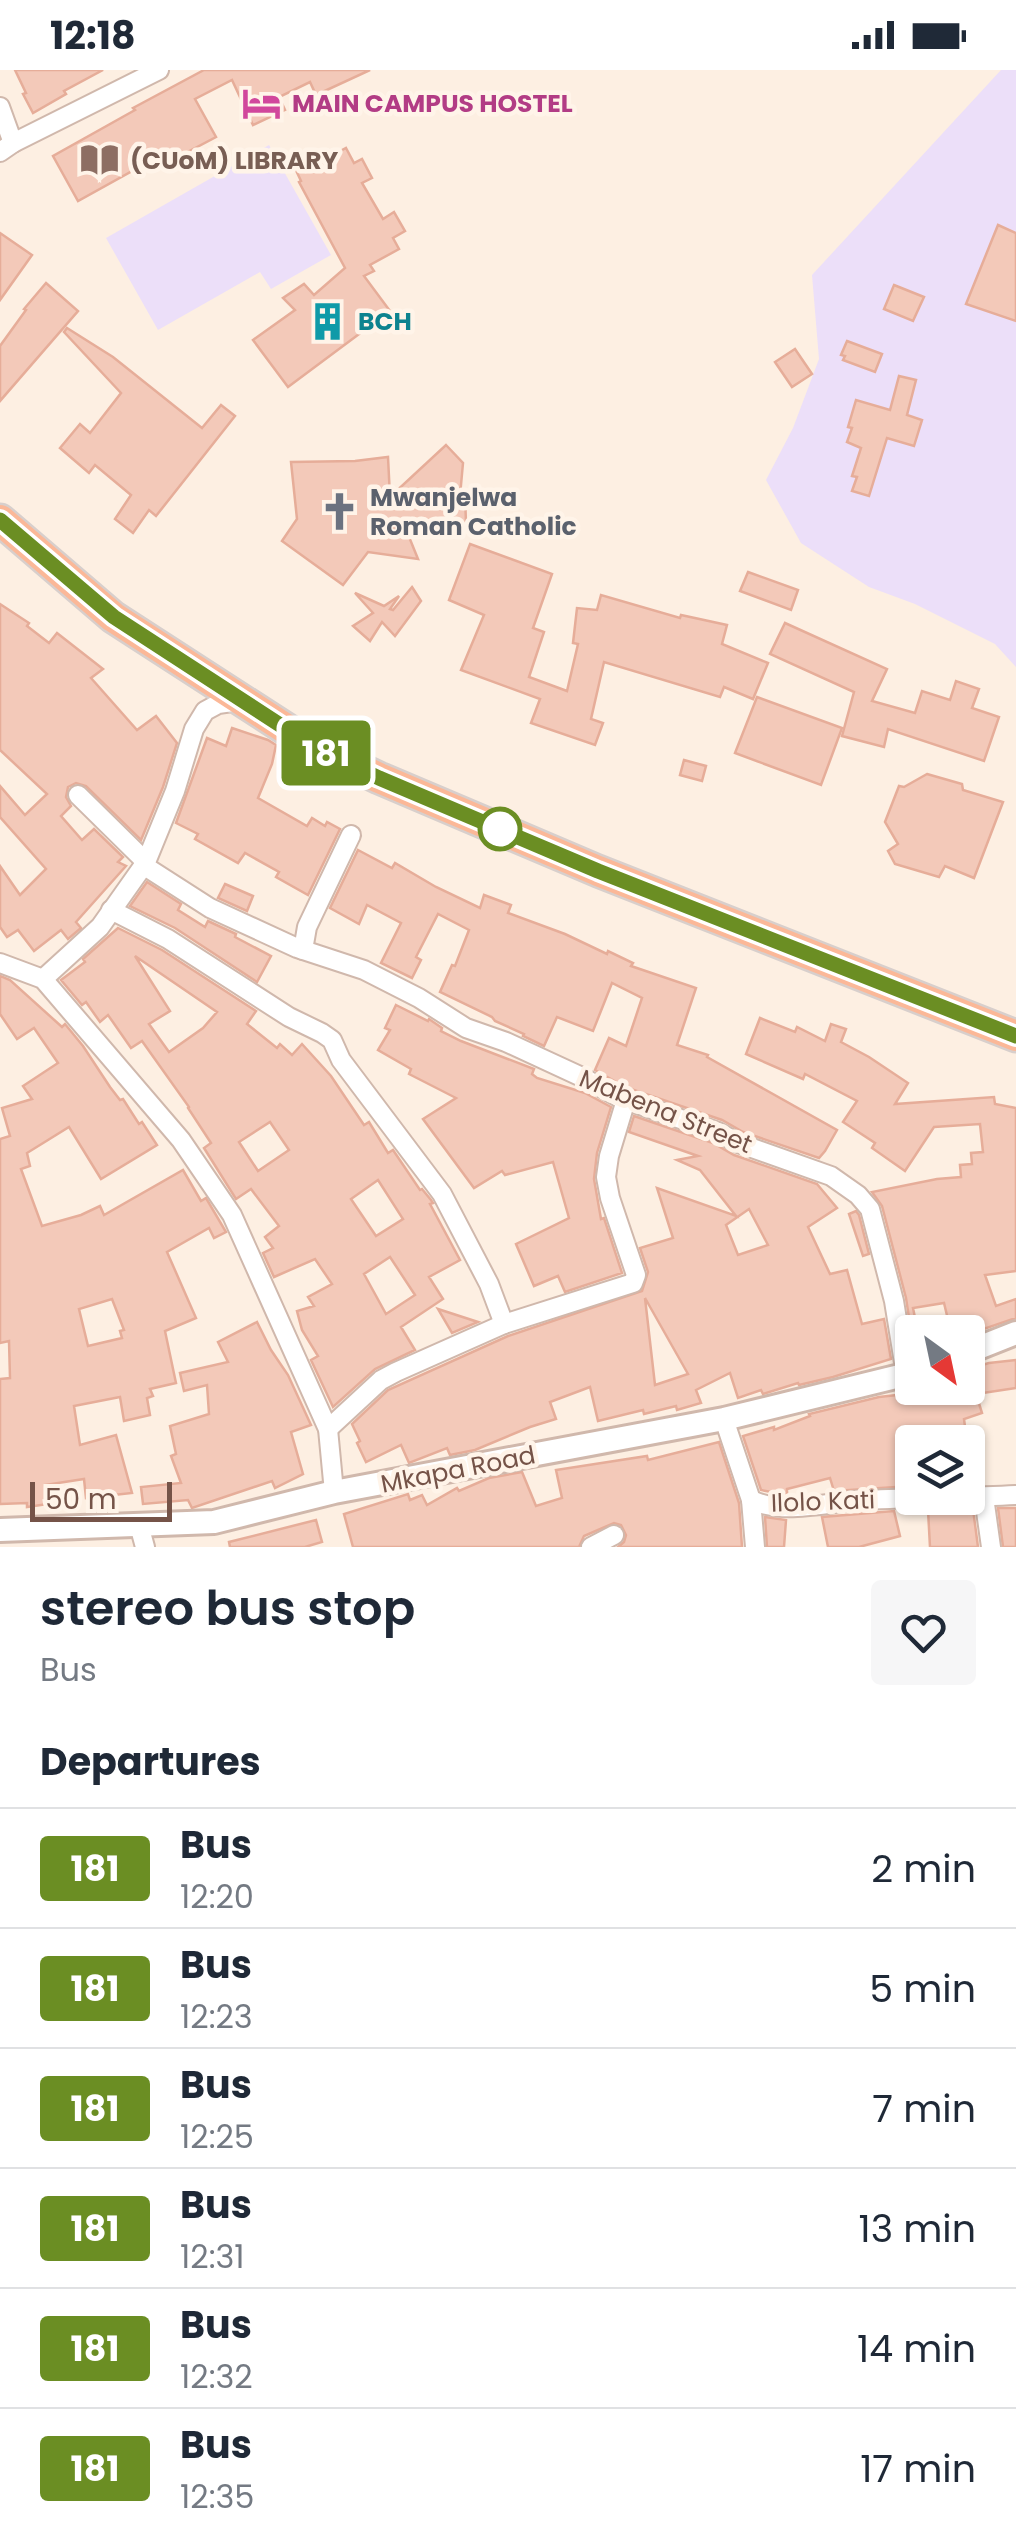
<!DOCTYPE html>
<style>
:root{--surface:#fff;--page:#f6f6f7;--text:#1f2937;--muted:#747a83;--line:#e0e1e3}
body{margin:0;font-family:Poppins,sans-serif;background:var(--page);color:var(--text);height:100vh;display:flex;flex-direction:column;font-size:38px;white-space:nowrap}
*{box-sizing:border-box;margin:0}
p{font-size:32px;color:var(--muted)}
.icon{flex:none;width:55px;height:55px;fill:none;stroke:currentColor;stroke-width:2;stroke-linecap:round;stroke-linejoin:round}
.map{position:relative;height:1477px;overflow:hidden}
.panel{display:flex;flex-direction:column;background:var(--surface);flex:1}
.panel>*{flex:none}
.badge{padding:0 20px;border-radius:8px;font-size:35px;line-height:65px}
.needle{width:65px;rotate:147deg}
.controls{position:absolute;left:895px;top:1245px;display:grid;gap:20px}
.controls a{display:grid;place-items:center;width:90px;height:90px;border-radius:10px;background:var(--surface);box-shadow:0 2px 8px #0004;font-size:50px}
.scale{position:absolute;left:30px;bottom:25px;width:142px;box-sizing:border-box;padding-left:10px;border:5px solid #755348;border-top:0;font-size:28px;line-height:35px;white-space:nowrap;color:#755348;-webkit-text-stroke:8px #fff4e9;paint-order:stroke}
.map>.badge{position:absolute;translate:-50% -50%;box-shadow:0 0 0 5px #fff}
h2{padding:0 40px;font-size:38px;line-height:90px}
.round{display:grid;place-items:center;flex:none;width:105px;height:105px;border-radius:10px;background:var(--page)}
.head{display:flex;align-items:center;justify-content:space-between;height:170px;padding:0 40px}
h1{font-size:48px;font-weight:600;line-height:75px}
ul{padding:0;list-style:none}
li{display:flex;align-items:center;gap:30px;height:120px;padding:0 40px;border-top:2px solid var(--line)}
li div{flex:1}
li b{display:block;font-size:38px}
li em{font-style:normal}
li .badge{min-width:110px;font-weight:700;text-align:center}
.status{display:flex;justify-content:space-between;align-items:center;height:70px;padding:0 50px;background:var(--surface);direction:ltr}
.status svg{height:28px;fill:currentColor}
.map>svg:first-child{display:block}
</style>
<div class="status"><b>12:18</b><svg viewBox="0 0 49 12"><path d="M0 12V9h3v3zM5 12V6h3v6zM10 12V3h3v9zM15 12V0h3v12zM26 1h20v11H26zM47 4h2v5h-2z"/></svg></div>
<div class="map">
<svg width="1016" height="1477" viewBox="0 0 1016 1477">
<rect width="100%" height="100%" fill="#fdefe2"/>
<g fill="#ecdff9">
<path d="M 1001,0 L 1016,0 L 1016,597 L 995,574 L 915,534 L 869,517 L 801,473 L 766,410 L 793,358 L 819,289 L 812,205 Z"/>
<path d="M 269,75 L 331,185 L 271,219 L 260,202 L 158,260 L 106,168 Z"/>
</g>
<g fill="#f3c9b9" stroke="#e6ad99" stroke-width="2.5" fill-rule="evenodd">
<path d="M 15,0 L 103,0 L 64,21 L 66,24 L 33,43 L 23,24 L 26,23 Z"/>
<path d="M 204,0 L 370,0 L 316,25 L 310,12 L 279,27 L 285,40 L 253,55 L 232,10 L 195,29 L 216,67 L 159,97 L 154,89 L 78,131 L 53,86 L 135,40 L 133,38 Z"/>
<path d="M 346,78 L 354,93 L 362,89 L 372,108 L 362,113 L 383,149 L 394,142 L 405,161 L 393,168 L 399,179 L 370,195 L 374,201 L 364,206 L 390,241 L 288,317 L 253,270 L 295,240 L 283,228 L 304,214 L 314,225 L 345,198 L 299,112 L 301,111 L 294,96 L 311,86 L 316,94 Z"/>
<path d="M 998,155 L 1016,163 L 1016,251 L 966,234 Z"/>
<path d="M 0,163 L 32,185 L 0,230 Z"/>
<path d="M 46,213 L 78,241 L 0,331 L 0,276 L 26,240 L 24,239 Z"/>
<path d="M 894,215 L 924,227 L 913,251 L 884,239 Z"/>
<path d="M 67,258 L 113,287 L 202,358 L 221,335 L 235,346 L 156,446 L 149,440 L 133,463 L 115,449 L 131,425 L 95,395 L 89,403 L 60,378 L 80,354 L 90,363 L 121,323 L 64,262 Z"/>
<path d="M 847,271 L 882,284 L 875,302 L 843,290 L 845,286 L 841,285 Z"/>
<path d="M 795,279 L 812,304 L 792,317 L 775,292 Z"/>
<path d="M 899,306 L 916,310 L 907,345 L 922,350 L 914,376 L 887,368 L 869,426 L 852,421 L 857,407 L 852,406 L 861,378 L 847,372 L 852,358 L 848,357 L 856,330 L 890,340 Z"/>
<path d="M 446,375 L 463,393 L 460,426 L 465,425 L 466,453 L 405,457 L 418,489 L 368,482 L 343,515 L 282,471 L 297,449 L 291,392 L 355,391 L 388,387 L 390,427 Z"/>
<path d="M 470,474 L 552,504 L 533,558 L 544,562 L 529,607 L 567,621 L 578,574 L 573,573 L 577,538 L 597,540 L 601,525 L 680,548 L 681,545 L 727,555 L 722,574 L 768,593 L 753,629 L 724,617 L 720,627 L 604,592 L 591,649 L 603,653 L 595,675 L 531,653 L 540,629 L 461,600 L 484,545 L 449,530 Z"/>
<path d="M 748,502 L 798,520 L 791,540 L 740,521 Z"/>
<path d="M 412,517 L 421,531 L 395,566 L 382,552 L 370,571 L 353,556 L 373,543 L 355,523 L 384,536 L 399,526 L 390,539 L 393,540 Z"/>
<path d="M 0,534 L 29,553 L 27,556 L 49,573 L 57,563 L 103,599 L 91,608 L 137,660 L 156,646 L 177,673 L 163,717 L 141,770 L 86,716 L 76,713 L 68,717 L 66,727 L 71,736 L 61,746 L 82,770 L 94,759 L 123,787 L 118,792 L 126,796 L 76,852 L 81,858 L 68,869 L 61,860 L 34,881 L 18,860 L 7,867 L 0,857 L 0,796 L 20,825 L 46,799 L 0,747 L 0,716 L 25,745 L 47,724 L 0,680 Z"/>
<path d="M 785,553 L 887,599 L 872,631 L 915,643 L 922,621 L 950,630 L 956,611 L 979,619 L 972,638 L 999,647 L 984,691 L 888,659 L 884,677 L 842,666 L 854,622 L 770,584 Z"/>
<path d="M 757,627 L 842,658 L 821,715 L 735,683 Z"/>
<path d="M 232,658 L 268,670 L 276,675 L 272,694 L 258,728 L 307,756 L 312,748 L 325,756 L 327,752 L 340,759 L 308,825 L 276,807 L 279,802 L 245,783 L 238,793 L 195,769 L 198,764 L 176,753 L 207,668 L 226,676 Z"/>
<path d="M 684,690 L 706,696 L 702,711 L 680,705 Z"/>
<path d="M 927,704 L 962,714 L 963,720 L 1003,732 L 974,808 L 945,796 L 939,807 L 895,794 L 888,781 L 898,774 L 885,752 L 899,716 L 904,717 Z"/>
<path d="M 358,780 L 392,798 L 395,793 L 436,817 L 480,838 L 484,825 L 511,835 L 508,843 L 565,864 L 607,884 L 608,881 L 633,893 L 631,896 L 696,918 L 677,975 L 708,985 L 707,987 L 837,1060 L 825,1081 L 819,1088 L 743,1062 L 722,1050 L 625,1017 L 595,1000 L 609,968 L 626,976 L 642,928 L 612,913 L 593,961 L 557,947 L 544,976 L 523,966 L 524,964 L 495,951 L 492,947 L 440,922 L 452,895 L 455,896 L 469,860 L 438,844 L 416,887 L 421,890 L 412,908 L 381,893 L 401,853 L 367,835 L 359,854 L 330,838 Z"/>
<path d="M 147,812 L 181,834 L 178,840 L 205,857 L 208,851 L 236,864 L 235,867 L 271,886 L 257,912 L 175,858 L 130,836 Z"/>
<path d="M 225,814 L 253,826 L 247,841 L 218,828 Z"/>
<path d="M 118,858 L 162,880 L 256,941 L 247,954 L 277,978 L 280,974 L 292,985 L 302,974 L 331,1006 L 364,1055 L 369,1052 L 388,1083 L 393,1080 L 420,1120 L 422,1119 L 431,1130 L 433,1133 L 430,1134 L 460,1190 L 429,1207 L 443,1229 L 401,1257 L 415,1280 L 375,1299 L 333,1337 L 311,1290 L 318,1286 L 302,1260 L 297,1241 L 314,1236 L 308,1227 L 332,1214 L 315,1189 L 274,1207 L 263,1183 L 273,1178 L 265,1167 L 279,1156 L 251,1119 L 236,1129 L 204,1078 L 211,1073 L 188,1038 L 189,1037 L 142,971 L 131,978 L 108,945 L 100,952 L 86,932 L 82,935 L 61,910 L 85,892 L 83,889 ZM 135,886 L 217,942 L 203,958 L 169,982 L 149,954 L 170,941 ZM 270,1052 L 289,1080 L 258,1101 L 239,1072 ZM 378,1110 L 403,1149 L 376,1166 L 351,1129 ZM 390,1187 L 415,1225 L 386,1244 L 364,1204 Z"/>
<path d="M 0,906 L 10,910 L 62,957 L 65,954 L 83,976 L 110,1017 L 120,1030 L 123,1029 L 139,1054 L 142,1052 L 157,1075 L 101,1109 L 69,1057 L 27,1083 L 30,1096 L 21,1099 L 42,1156 L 81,1145 L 100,1136 L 104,1145 L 183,1100 L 201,1131 L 206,1128 L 226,1162 L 214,1168 L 209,1158 L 167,1182 L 196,1248 L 165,1261 L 176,1313 L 150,1319 L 153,1326 L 147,1328 L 150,1345 L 124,1351 L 120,1327 L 74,1336 L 80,1375 L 116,1365 L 132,1423 L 86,1428 L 84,1409 L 45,1415 L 48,1434 L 27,1437 L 27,1433 L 0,1434 L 0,1309 L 10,1308 L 9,1271 L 0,1273 L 0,1069 L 10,1066 L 2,1038 L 32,1029 L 23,1016 L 58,993 L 34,958 L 17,969 L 0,944 ZM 112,1229 L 124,1260 L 120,1261 L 122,1268 L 88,1276 L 79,1239 Z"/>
<path d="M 396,935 L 428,951 L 429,949 L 442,958 L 441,961 L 461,971 L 534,999 L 532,1004 L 537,1008 L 585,1023 L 611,1037 L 597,1083 L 594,1109 L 601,1149 L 604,1148 L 622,1203 L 565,1222 L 558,1206 L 534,1216 L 516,1174 L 569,1148 L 553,1092 L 505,1105 L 502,1101 L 474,1118 L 423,1049 L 456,1028 L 409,1004 L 411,999 L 378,980 L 390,960 L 385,958 Z"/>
<path d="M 760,948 L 795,962 L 797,957 L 825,971 L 831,954 L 846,959 L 841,972 L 869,987 L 908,1013 L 895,1034 L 994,1027 L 995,1034 L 1016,1038 L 1016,1201 L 985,1205 L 996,1236 L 1016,1229 L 1016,1248 L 975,1262 L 951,1262 L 944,1233 L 913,1238 L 918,1262 L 912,1262 L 912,1267 L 906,1228 L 882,1136 L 872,1122 L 937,1109 L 961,1107 L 960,1095 L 972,1094 L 971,1083 L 983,1082 L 980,1054 L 934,1057 L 905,1101 L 872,1078 L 875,1073 L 843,1052 L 857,1031 L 805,1004 L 803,1009 L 746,984 Z"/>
<path d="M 634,1046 L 713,1073 L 734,1085 L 817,1114 L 837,1138 L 808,1157 L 830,1204 L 847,1200 L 862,1254 L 884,1249 L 891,1289 L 833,1307 L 799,1315 L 798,1313 L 763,1324 L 761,1320 L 738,1328 L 730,1303 L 696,1320 L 701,1333 L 677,1340 L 676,1336 L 644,1344 L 643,1340 L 598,1351 L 590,1317 L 550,1332 L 556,1349 L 530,1357 L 475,1380 L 450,1385 L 447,1378 L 409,1393 L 401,1375 L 366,1392 L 357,1373 L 360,1371 L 352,1354 L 388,1320 L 508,1266 L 642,1221 L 648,1202 L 640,1178 L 673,1168 L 657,1118 L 736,1146 L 700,1100 L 677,1090 L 698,1086 L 629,1062 ZM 749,1139 L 768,1175 L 738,1185 L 726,1155 ZM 645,1228 L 688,1304 L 655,1315 Z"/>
<path d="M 856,1141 L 859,1145 L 869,1184 L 863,1186 L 849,1144 Z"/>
<path d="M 438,1239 L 478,1252 L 452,1263 Z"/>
<path d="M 257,1252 L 271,1280 L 288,1305 L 311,1355 L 291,1362 L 303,1404 L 275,1418 L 272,1411 L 192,1438 L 188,1430 L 143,1434 L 141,1417 L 181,1413 L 171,1386 L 176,1384 L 170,1356 L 209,1344 L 207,1315 L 184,1321 L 180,1303 L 228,1292 L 218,1272 Z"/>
<path d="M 1016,1290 L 1016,1318 L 976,1324 L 982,1343 L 964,1349 L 967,1372 L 912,1372 L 912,1416 L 834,1421 L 830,1408 L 787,1419 L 787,1425 L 761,1420 L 743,1366 L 774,1357 L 774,1360 L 810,1346 L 809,1344 L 879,1327 L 915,1323 L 916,1318 L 968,1318 L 968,1299 L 989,1293 Z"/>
<path d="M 719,1372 L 739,1433 L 742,1477 L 618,1477 L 624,1472 L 626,1465 L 621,1455 L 614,1453 L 584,1466 L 579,1477 L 353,1477 L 344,1444 L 408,1424 L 410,1430 L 422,1425 L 427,1435 L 457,1418 L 459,1421 L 489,1408 L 522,1402 L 536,1436 L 562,1428 L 556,1400 L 647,1386 L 648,1390 Z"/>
<path d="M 998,1438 L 1016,1438 L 1016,1477 L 1003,1477 Z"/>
<path d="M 973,1439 L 978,1477 L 930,1477 L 928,1440 Z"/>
<path d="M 894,1441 L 900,1466 L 859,1477 L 828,1477 L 822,1447 Z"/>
<path d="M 765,1447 L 786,1450 L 784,1477 L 767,1477 Z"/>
<path d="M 316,1450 L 322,1472 L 305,1477 L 230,1477 L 229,1472 Z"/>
</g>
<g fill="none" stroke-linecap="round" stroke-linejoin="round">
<defs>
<g id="minor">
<path d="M 0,37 L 13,73"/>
<path d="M 0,82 L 13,73 L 159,0"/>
<path d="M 78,725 L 146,792"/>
<path d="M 143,795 L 210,838 L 297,878 L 364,900 L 419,928 L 466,958 L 506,972 L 584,1008 L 620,1028 L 718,1062 L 738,1073 L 831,1106 L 858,1125 L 870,1139 L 894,1231 L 906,1305"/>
<path d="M 111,840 L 168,869 L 289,947 L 322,963 L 332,970 L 341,990 L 442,1124 L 489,1214 L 504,1254"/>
<path d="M 303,880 L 307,857 L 351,765"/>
<path d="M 0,893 L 43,909 L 181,1070 L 232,1145 L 328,1359 L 334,1422"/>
<path d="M 43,909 L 100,857 L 146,792 L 175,721 L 194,659 L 205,641 L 218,634 L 239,631"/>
<path d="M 724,1349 L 751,1430 L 755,1477"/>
<path d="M 328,1359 L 381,1310 L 396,1302 L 504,1254 L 633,1213 L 636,1205 L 610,1128 L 606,1107 L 609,1086 L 626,1030"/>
<path d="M 984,1427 L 991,1477"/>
<path d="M 751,1430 C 786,1446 829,1431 867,1430 C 917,1427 966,1428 1016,1425"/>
<path d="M 139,1455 L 145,1477"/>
<path d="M 591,1477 L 614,1465"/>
</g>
<g id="tertiary">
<path d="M 968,1282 L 1016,1263"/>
<path d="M 0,1460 L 214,1452 L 334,1422 L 724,1349 L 912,1303"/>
</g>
<path id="trunk" d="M 0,450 L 113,547 L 314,677 L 379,708 L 598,801 L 1016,966"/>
</defs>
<use href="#minor" stroke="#d0b8ac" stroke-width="22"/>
<use href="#tertiary" stroke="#d0b8ac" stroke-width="28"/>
<use href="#trunk" stroke="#d8cfcc" stroke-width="35"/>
<use href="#minor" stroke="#fff" stroke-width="18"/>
<use href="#tertiary" stroke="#fff" stroke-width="22"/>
<use href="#trunk" stroke="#fbb898" stroke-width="30"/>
</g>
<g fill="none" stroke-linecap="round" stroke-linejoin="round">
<defs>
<path id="line" d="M 0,450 L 114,547 L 314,677 L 379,708 L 598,801 L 1016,966"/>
</defs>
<use href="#line" stroke="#fff" stroke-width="22"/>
<use href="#line" stroke="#6b8e23" stroke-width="15"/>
</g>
<defs>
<symbol id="hotel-bare" viewBox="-9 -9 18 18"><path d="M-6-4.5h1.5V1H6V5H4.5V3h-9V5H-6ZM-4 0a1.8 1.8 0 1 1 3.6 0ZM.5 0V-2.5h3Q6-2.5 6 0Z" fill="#d1479c" stroke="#fff4e9" stroke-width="2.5" paint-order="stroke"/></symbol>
<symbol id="library-bare" viewBox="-9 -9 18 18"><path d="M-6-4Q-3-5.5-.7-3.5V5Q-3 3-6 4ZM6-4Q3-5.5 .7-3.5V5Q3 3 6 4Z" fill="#8d6e63" stroke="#fff4e9" stroke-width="2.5" paint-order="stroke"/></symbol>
<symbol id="building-bare" viewBox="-9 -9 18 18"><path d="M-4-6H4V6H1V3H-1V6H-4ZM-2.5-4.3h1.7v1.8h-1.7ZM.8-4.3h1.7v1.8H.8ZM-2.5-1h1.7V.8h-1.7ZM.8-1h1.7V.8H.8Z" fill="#0f9aa8" stroke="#fff4e9" stroke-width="2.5" paint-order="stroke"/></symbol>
<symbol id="church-bare" viewBox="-9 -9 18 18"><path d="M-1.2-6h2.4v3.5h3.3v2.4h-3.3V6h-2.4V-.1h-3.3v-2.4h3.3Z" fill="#6b7280" stroke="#fff4e9" stroke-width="2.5" paint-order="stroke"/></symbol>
</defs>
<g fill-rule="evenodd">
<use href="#hotel-bare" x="234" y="6" width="55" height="55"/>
<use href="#library-bare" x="72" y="62" width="55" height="55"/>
<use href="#building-bare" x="300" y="224" width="55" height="55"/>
<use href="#church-bare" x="312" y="414" width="55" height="55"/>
</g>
<circle fill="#fff" stroke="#6b8e23" stroke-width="5" cx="500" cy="759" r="20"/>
<g text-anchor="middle" stroke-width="9" stroke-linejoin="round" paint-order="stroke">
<g font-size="25" font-weight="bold" fill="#b23c85" stroke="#fff4e9" text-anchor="start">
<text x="292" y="42">MAIN CAMPUS HOSTEL</text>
</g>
<g font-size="25" font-weight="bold" fill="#785e54" stroke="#fff4e9" text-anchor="start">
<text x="130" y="99">(CUoM) LIBRARY</text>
</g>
<g font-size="25" font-weight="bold" fill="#0d838f" stroke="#fff4e9" text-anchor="start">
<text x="358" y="260">BCH</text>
</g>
<g font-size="25" font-weight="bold" fill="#5b616d" stroke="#fff4e9" text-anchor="start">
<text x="370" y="436">Mwanjelwa<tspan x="370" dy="29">Roman Catholic</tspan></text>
</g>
<g font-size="25" fill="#755348" stroke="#fff4e9">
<text transform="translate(666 1041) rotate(22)" y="9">Mabena Street</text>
<text transform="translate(458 1399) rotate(-11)" y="9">Mkapa Road</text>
<text transform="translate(823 1431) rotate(-2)" y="9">Ilolo Kati</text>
</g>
</g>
</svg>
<div class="controls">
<a><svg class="needle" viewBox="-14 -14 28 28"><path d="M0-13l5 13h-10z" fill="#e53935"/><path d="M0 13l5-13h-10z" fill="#747a83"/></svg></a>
<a><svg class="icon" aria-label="layers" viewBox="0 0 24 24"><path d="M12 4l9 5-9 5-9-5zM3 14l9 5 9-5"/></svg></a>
</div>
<div class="scale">50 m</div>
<b class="badge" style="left:326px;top:683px;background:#6b8e23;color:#fff">181</b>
</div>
<section class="panel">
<div class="head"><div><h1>stereo bus stop</h1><p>Bus</p></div><a class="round"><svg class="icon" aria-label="heart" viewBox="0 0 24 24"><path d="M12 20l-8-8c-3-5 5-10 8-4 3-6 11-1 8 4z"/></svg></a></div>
<h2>Departures</h2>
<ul>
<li><span class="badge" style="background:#6b8e23;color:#fff">181</span><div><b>Bus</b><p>12:20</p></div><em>2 min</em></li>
<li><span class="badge" style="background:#6b8e23;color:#fff">181</span><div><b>Bus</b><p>12:23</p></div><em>5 min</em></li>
<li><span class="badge" style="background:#6b8e23;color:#fff">181</span><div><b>Bus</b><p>12:25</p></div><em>7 min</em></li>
<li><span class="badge" style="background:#6b8e23;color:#fff">181</span><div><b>Bus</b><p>12:31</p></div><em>13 min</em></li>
<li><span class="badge" style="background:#6b8e23;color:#fff">181</span><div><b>Bus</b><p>12:32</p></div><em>14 min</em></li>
<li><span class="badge" style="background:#6b8e23;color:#fff">181</span><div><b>Bus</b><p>12:35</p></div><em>17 min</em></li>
</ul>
</section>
